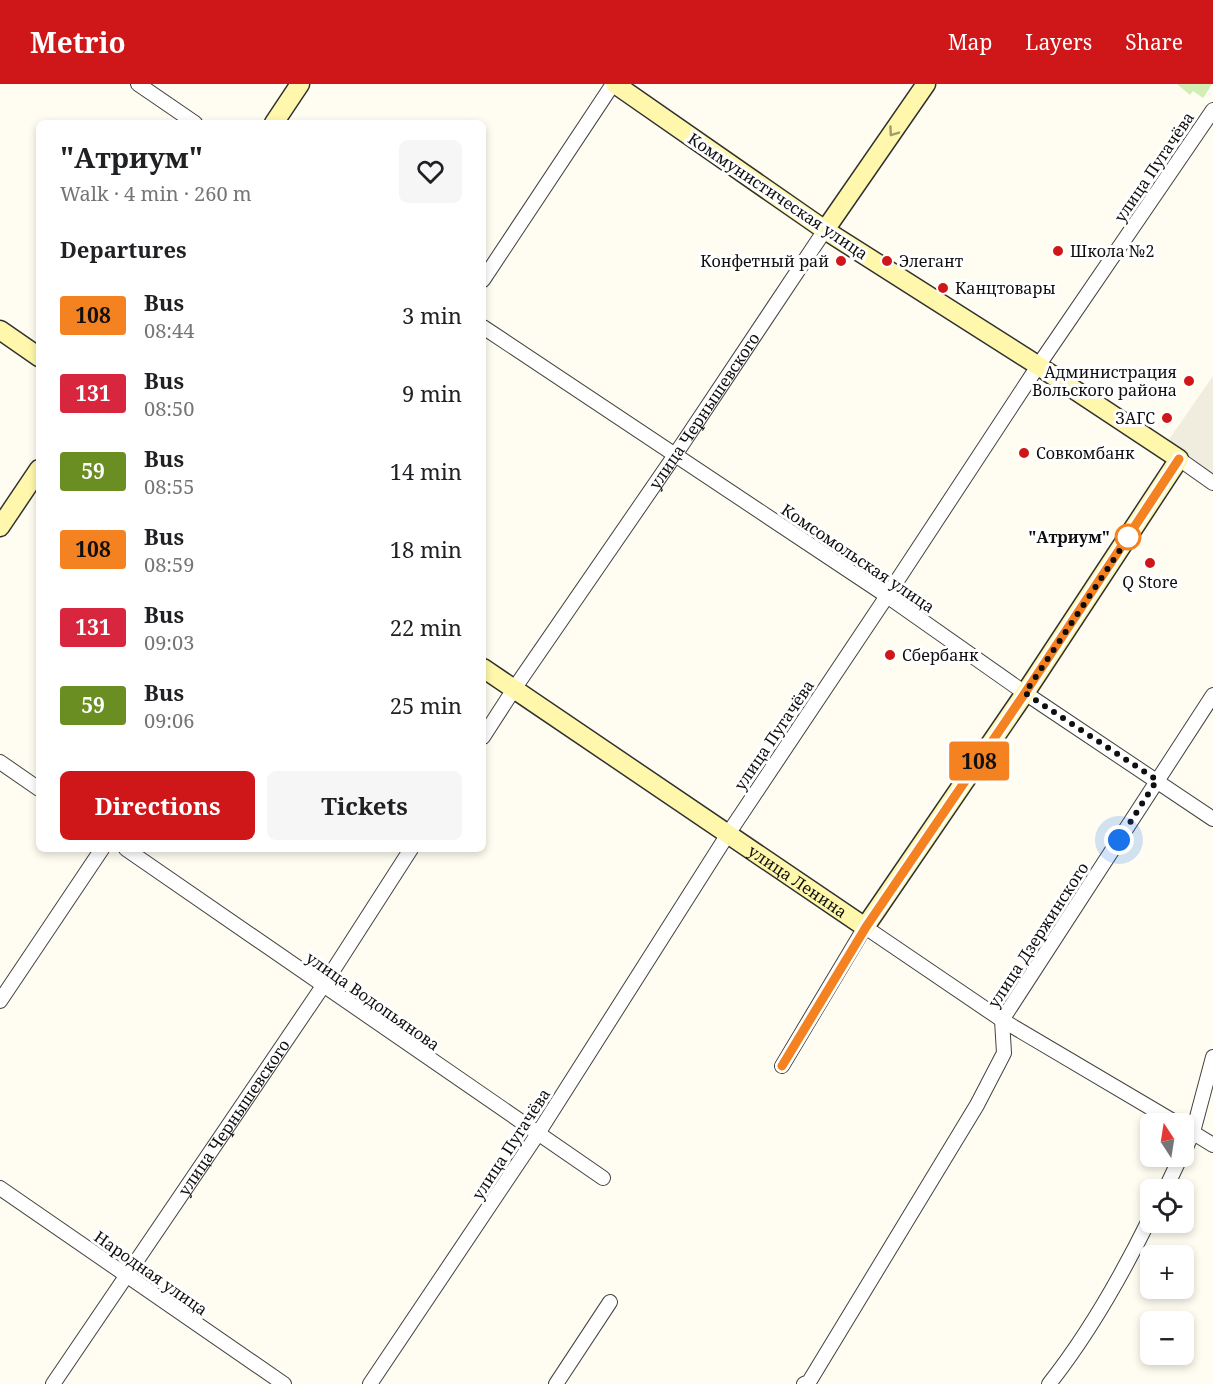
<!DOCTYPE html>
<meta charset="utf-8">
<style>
:root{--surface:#fff;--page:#f6f6f6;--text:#202124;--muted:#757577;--accent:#cf171a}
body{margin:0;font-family:"Noto Serif",serif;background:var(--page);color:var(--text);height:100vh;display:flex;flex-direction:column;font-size:22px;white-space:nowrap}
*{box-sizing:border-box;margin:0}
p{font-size:20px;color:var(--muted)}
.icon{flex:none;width:33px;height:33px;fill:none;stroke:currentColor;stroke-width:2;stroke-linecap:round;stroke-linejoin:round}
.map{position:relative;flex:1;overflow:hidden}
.side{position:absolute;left:36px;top:36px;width:450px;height:732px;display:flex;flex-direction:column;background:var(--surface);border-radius:9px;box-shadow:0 3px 9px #0003}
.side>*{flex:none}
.badge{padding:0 12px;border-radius:4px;font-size:21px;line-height:39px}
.needle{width:39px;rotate:348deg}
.tools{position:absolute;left:1140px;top:1029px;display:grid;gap:12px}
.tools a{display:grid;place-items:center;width:54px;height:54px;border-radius:9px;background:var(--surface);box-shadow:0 3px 9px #0003;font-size:30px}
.you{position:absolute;width:30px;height:30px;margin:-15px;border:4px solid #fff;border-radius:50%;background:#1a73e8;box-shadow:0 0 0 9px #1a73e833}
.map>.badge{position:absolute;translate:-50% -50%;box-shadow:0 0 0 3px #fff}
h2{padding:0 24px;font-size:22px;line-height:54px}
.round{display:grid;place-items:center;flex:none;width:63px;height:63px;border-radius:9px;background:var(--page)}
.head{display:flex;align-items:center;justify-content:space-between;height:102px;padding:0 24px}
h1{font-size:28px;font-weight:700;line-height:45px}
.action{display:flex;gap:12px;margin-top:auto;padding:12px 24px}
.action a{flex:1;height:69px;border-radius:9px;background:var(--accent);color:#fff;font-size:24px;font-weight:700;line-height:69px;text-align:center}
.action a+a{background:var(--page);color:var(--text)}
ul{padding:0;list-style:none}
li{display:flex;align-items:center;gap:18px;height:78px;padding:0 24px}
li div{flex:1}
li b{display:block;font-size:22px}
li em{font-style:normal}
li .badge{min-width:66px;font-weight:700;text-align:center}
header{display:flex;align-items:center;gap:36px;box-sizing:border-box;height:84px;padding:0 30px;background:var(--accent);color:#fff}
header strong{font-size:28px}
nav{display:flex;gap:33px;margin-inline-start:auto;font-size:21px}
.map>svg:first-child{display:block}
</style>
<header>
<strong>Metrio</strong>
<nav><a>Map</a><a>Layers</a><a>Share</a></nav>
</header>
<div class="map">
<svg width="1213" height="1300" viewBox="0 0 1213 1300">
<rect width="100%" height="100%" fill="#fffdf1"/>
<path fill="#d1eeb5" d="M 1177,0 L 1212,0 L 1203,14 L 1193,7 L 1190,11 Z"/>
<path fill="#f1edde" d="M 1213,292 L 1213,393 L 1163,364 Z"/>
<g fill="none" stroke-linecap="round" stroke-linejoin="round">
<defs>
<g id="street">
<path d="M 138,0 L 195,39"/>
<path d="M 483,196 L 613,0"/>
<path d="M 483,243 L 887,512 L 1025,609 L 1213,735"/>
<path d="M 1179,375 L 1213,399"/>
<path id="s1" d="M 483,653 L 514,605 L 675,371 L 825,146"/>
<path d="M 0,678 L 39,705"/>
<path d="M 126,765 L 603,1094"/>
<path d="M 0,917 L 102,765"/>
<path d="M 782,982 L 865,843 L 1002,936 L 1178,1040"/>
<path d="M 1187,1045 L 1213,1061"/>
<path d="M 1184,1068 L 1193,1048 L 1213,973"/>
<path d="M 0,1104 L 284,1300"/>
<path d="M 1165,1106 L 1181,1072"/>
<path id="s2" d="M 53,1300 L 323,902 L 411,765"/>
<path d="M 370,1300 L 537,1051 L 728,750 L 887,512 L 1038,282 L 1213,26"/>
<path d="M 556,1300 L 610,1218"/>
<path d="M 804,1300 L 809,1298 L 977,1021 L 1004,969 L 1002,936 L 1213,611"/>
<path d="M 1049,1300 C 1087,1252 1123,1189 1150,1134"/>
</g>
<g id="secondary">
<path d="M 274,39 L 300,0"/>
<path d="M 825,146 L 926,0"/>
<path d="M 0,246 L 39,273"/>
<path d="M 0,443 L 39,385"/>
<path id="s3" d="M 483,584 L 865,843 L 1025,609 L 1179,375 L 1031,277 L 825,146 L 615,0"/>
</g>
</defs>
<use href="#street" stroke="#424242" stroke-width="16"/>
<use href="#secondary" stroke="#313131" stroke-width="21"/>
<use href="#street" stroke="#fff" stroke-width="14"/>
<use href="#secondary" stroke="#fff8ac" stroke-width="18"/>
</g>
<defs><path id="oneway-chevron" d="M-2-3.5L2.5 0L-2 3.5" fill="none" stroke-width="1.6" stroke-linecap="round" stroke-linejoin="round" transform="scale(1.5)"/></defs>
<use stroke="#9f9b6d" href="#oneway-chevron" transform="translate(893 48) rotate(125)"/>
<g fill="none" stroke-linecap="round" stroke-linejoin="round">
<defs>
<path id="line" d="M 782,982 L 866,843 L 1025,609 L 1179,375"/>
</defs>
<use href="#line" stroke="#fff" stroke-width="14"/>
<use href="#line" stroke="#f58220" stroke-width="9"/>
<path stroke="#0f0f0f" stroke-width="6" stroke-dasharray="0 10.8" d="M 1119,756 L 1157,696 L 1025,609 L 1134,445 L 1128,453"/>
</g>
<g fill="#cf171a" stroke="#fff" stroke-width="2">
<circle cx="1058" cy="167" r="6"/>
<circle cx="841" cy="177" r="6"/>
<circle cx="887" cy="177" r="6"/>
<circle cx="943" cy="204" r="6"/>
<circle cx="1189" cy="297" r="6"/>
<circle cx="1167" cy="334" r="6"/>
<circle cx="1024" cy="369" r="6"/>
<circle cx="1150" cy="479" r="6"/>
<circle cx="890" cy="571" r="6"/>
</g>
<circle fill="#fff" stroke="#f58220" stroke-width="3" cx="1128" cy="453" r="12"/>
<g text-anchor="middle" stroke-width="6" stroke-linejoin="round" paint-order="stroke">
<g font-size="16" fill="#0f0f0f" stroke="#fff">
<text transform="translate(1154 83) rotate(-56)" y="6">улица Пугачёва</text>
<text transform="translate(778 112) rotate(34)" y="6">Коммунистическая улица</text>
<text dy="6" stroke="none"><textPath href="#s1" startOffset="394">улица Чернышевского</textPath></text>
<text transform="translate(858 474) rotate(34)" y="6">Комсомольская улица</text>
<text transform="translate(774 651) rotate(-56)" y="6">улица Пугачёва</text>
<text dy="6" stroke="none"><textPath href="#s3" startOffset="380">улица Ленина</textPath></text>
<text transform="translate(1038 851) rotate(-57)" y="6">улица Дзержинского</text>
<text transform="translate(373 917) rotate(35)" y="6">улица Водопьянова</text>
<text dy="6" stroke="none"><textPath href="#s2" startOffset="322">улица Чернышевского</textPath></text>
<text transform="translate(511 1060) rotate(-57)" y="6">улица Пугачёва</text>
<text transform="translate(151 1189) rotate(35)" y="6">Народная улица</text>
</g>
<g font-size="16" fill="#0f0f0f" stroke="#fff" text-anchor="start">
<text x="1070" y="173">Школа №2</text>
<text x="829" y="183" text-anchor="end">Конфетный рай</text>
<text x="899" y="183">Элегант</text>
<text x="955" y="210">Канцтовары</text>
<text x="1177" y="294" text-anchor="end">Администрация<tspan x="1177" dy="18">Вольского района</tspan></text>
<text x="1155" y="340" text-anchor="end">ЗАГС</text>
<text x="1036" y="375">Совкомбанк</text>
<text x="1150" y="504" text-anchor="middle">Q Store</text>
<text x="902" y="577">Сбербанк</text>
</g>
<g font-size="16" font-weight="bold" fill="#0f0f0f" stroke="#fff" text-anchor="end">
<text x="1110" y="459">"Атриум"</text>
</g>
</g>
</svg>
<div class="tools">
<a><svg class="needle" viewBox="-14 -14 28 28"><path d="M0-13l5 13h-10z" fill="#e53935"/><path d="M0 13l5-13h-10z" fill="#757577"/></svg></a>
<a><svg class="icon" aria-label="locate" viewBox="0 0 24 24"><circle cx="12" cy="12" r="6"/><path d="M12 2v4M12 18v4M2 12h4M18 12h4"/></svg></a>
<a>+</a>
<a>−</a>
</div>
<div class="you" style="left:1119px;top:756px"></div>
<b class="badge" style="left:979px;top:677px;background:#f58220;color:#111">108</b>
<section class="side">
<div class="head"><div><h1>&quot;Атриум&quot;</h1><p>Walk · 4 min · 260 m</p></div><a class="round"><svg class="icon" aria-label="heart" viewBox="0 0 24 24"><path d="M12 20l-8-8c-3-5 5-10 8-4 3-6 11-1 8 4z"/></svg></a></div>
<h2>Departures</h2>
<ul>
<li><span class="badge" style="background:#f58220;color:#111">108</span><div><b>Bus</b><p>08:44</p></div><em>3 min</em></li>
<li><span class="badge" style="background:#d7263d;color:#fff">131</span><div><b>Bus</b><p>08:50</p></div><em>9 min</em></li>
<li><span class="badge" style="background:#6b8e23;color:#fff">59</span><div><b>Bus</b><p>08:55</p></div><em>14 min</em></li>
<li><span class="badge" style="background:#f58220;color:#111">108</span><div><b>Bus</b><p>08:59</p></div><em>18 min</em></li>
<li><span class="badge" style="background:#d7263d;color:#fff">131</span><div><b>Bus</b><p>09:03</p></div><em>22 min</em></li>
<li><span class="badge" style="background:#6b8e23;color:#fff">59</span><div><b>Bus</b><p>09:06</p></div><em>25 min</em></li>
</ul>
<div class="action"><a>Directions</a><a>Tickets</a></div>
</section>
</div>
